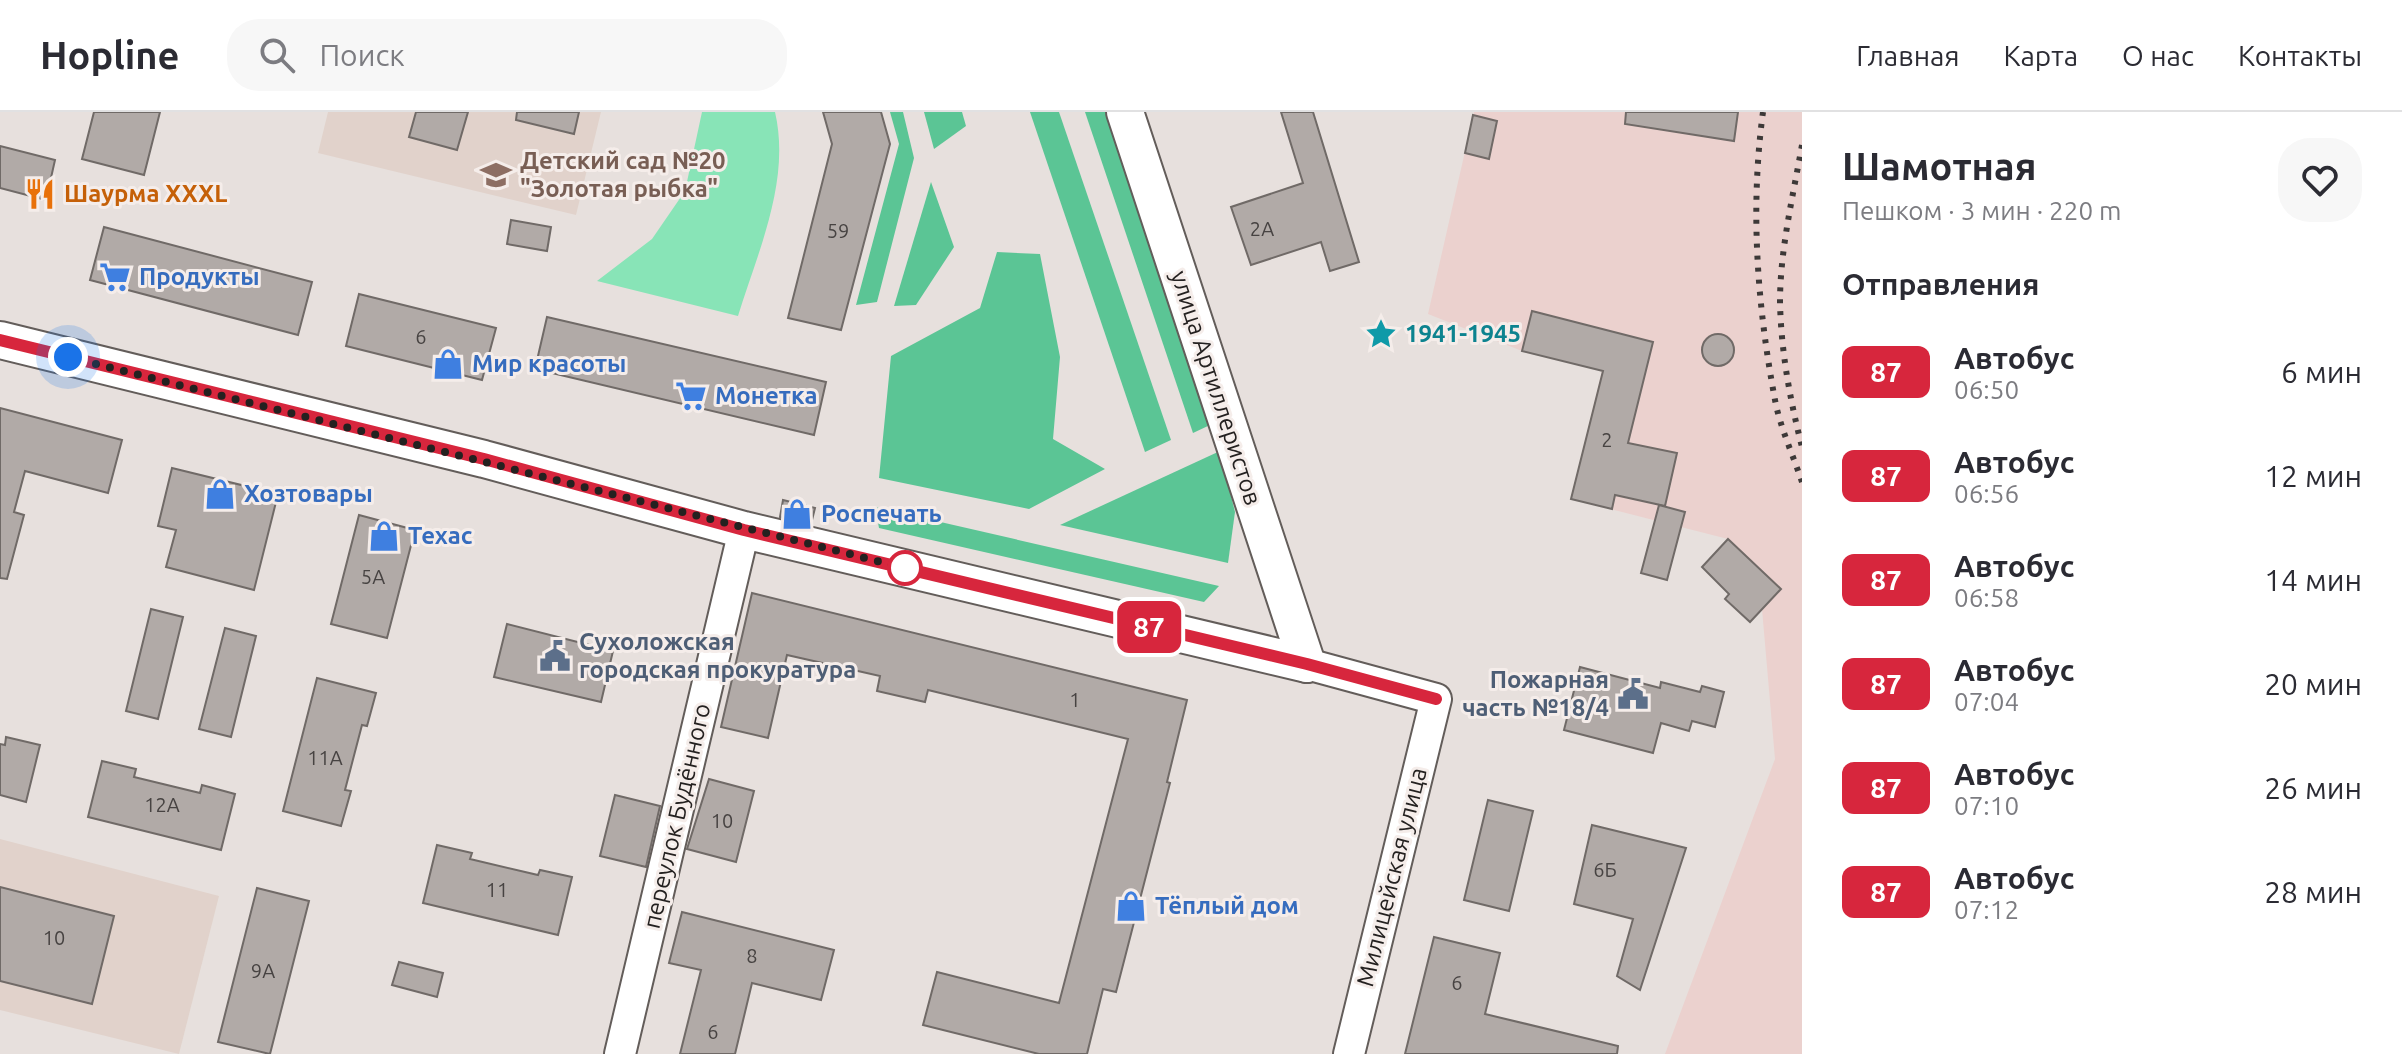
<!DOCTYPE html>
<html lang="ru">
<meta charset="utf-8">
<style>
:root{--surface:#fff;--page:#f7f7f7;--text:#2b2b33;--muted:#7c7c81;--line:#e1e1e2}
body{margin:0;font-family:Ubuntu,sans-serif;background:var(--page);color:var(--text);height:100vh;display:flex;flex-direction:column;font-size:30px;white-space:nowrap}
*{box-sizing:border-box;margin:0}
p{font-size:26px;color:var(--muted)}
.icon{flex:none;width:44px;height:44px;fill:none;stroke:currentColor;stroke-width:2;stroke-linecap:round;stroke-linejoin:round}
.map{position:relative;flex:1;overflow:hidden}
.side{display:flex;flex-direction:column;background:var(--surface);width:600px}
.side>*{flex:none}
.badge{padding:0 16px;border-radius:12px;font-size:28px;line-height:52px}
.you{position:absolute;width:40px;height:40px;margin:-20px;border:6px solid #fff;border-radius:50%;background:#1a73e8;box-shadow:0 0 0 12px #1a73e833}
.map>.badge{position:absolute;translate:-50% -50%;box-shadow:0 0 0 4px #fff}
h2{padding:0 40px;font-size:30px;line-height:72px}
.round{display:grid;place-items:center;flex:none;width:84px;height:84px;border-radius:32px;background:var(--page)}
.summary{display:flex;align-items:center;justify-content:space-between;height:136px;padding:0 40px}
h1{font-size:38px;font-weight:600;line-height:60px}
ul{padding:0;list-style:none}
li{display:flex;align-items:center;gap:24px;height:104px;padding:0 40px}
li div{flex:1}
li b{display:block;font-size:30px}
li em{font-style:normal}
li .badge{min-width:88px;font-weight:700;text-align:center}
header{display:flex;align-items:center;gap:48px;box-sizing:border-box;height:112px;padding:0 40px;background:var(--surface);border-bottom:2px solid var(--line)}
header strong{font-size:38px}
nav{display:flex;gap:44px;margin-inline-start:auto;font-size:28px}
.search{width:560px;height:72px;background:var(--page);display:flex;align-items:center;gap:20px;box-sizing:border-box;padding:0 28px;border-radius:32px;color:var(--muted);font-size:30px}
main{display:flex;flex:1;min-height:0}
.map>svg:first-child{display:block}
</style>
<header>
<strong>Hopline</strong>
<div class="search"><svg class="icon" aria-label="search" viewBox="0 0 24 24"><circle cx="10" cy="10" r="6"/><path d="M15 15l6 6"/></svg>Поиск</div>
<nav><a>Главная</a><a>Карта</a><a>О нас</a><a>Контакты</a></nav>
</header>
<main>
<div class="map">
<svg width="1802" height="942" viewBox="0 0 1802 942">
<rect width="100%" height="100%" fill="#e7e0dd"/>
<g fill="#e1d2cb">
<path d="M 328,0 L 601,0 L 576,103 L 318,41 Z"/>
<path d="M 0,727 L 219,784 L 179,942 L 0,898 Z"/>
</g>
<path fill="#ebd1ce" d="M 1474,0 L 1802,0 L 1802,942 L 1665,942 L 1775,647 L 1762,497 L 1781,477 L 1728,427 L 1571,387 L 1602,259 L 1522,239 L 1428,202 Z"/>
<path fill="#88e4b7" d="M 702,0 L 775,0 C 791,69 758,139 738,204 L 597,169 L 652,127 L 685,79 Z"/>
<g fill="#5bc595">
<path d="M 890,0 L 903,0 L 914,46 L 877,190 L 856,193 L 899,32 Z"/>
<path d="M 924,0 L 962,0 L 966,14 L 934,37 Z"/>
<path d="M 1030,0 L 1059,0 L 1171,328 L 1145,340 Z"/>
<path d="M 1085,0 L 1105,0 L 1210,313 L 1193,321 Z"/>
<path d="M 931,70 L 954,135 L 916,193 L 894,194 Z"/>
<path d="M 997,140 L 1040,142 L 1060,245 L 1053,327 L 1105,357 L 1029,397 L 879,366 L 891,244 L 980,196 Z"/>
<path d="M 1220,339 L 1235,400 L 1228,451 L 1060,413 Z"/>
<path d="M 875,395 L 1219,474 L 1204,490 L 879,416 Z"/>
</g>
<g fill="#b1aaa7" stroke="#706a67" stroke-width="2">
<path d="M 94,0 L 160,0 L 144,63 L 82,47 Z"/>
<path d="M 416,0 L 468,0 L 457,38 L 409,25 Z"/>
<path d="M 517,0 L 579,0 L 574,22 L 516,8 Z"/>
<path d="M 823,0 L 881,0 L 890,32 L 841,218 L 788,206 L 832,32 Z"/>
<path d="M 1281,0 L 1313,0 L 1359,150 L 1330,159 L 1321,130 L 1251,153 L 1231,95 L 1303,71 Z"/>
<path d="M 1626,0 L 1738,0 L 1734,29 L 1625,12 Z"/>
<path d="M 1473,3 L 1497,9 L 1489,47 L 1465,41 Z"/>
<path d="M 0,34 L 55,48 L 46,88 L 0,76 Z"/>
<path d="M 511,108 L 551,115 L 547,139 L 507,132 Z"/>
<path d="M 104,115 L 312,170 L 298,223 L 90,168 Z"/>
<path d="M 359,182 L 496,216 L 482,268 L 346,234 Z"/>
<path d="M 1532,199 L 1653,230 L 1628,331 L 1677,341 L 1665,394 L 1615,383 L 1612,397 L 1571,387 L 1603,259 L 1522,239 Z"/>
<path d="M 547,205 L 826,270 L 814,323 L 535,257 Z"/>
<circle cx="1718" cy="238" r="16"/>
<path d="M 0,296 L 122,328 L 108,381 L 25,359 L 14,400 L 24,403 L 7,467 L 0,466 Z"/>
<path d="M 172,356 L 278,382 L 254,478 L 166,455 L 176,418 L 158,414 Z"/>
<path d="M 783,388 L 815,396 L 811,412 L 780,405 Z"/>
<path d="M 1659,393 L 1685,400 L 1667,468 L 1641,461 Z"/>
<path d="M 359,403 L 415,418 L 387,526 L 331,512 Z"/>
<path d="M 1728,427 L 1781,477 L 1750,510 L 1725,487 L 1729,482 L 1702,455 Z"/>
<path d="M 752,481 L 1187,588 L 1167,670 L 1170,671 L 1116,880 L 1103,877 L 1087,942 L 1039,942 L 923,913 L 937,860 L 1059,891 L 1128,627 L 928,578 L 925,590 L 877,579 L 880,564 L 787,543 L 768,626 L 721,615 Z"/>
<path d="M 151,497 L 183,505 L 158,607 L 126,599 Z"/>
<path d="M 507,512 L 613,539 L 601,590 L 494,565 Z"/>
<path d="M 225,516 L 256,524 L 231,625 L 199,617 Z"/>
<path d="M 1580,555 L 1660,576 L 1661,570 L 1700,580 L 1702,574 L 1724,580 L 1715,615 L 1692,609 L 1689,619 L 1661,611 L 1653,641 L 1564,618 Z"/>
<path d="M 317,566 L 376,581 L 367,614 L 362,613 L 345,678 L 351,679 L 341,714 L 283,699 Z"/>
<path d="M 6,625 L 40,633 L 26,690 L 0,683 L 0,632 L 5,633 Z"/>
<path d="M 102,649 L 136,657 L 134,665 L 200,681 L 202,673 L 235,682 L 221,738 L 88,705 Z"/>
<path d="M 709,667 L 754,679 L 736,750 L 687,737 Z"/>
<path d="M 615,683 L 660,694 L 646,755 L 600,744 Z"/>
<path d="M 1488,688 L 1533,699 L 1509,799 L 1464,788 Z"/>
<path d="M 1592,713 L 1686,736 L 1640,878 L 1617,864 L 1633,807 L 1574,792 Z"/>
<path d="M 437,733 L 472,741 L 470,747 L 538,763 L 540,758 L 572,765 L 558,823 L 423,791 Z"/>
<path d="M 0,775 L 114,804 L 92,892 L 0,869 Z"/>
<path d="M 257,776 L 309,789 L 270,942 L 218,930 Z"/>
<path d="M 682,800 L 834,838 L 821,888 L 752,871 L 735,942 L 680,942 L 701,858 L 669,851 Z"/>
<path d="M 1434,825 L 1500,841 L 1485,902 L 1618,934 L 1617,942 L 1405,942 Z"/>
<path d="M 399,850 L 443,861 L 437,885 L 392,873 Z"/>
</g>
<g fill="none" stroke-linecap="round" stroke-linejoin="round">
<defs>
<g id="minor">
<path d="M 1307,552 L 1436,587 L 1349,942"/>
<path d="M 620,942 L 744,418"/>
</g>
<g id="tertiary">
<path d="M 1125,0 L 1307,552"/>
<path d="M 0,228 L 484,347 L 744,418 L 1307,552"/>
</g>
</defs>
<use href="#minor" stroke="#635d5a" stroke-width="34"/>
<use href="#tertiary" stroke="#635d5a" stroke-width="40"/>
<use href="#minor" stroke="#fff" stroke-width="30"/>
<use href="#tertiary" stroke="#fff" stroke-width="36"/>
<g stroke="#3d3938" stroke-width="6" stroke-dasharray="4 8" stroke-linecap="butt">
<path d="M 1763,0 C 1750,96 1757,192 1775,288 C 1780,315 1793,343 1802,370"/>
<path d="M 1802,33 C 1793,84 1780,138 1780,190 C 1781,239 1790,288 1802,335"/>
</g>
</g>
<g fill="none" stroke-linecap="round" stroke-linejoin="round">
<defs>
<path id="line" d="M 0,228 L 484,347 L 744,418 L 1307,552 L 1436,587"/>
</defs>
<use href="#line" stroke="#fff" stroke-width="18"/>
<use href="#line" stroke="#d7263d" stroke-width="12"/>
<path stroke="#242120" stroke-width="8" stroke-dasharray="0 14.4" d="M 68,245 L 905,456"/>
</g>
<defs>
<symbol id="school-bare" viewBox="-9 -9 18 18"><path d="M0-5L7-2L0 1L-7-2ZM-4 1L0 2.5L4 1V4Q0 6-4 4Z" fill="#8d6e63" stroke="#f5edea" stroke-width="2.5" paint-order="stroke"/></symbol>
<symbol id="restaurant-bare" viewBox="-9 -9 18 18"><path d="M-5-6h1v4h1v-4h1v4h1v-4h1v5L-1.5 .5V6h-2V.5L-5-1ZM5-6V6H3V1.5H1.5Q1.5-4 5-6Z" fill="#e8710a" stroke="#f5edea" stroke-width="2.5" paint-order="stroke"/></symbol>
<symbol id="supermarket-bare" viewBox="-9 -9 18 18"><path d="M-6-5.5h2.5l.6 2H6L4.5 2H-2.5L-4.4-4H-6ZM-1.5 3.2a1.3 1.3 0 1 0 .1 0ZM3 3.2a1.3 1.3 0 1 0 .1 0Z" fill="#3f7fe0" stroke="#f5edea" stroke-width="2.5" paint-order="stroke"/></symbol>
<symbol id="sight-bare" viewBox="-9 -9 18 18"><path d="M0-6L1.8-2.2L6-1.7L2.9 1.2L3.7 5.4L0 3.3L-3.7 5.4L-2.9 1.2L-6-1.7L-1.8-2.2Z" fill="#0f9aa8" stroke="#f5edea" stroke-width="2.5" paint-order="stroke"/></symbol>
<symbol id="shop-bare" viewBox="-9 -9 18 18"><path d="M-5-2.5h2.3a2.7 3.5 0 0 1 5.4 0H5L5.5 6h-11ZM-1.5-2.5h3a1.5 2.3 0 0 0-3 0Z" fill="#3f7fe0" stroke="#f5edea" stroke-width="2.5" paint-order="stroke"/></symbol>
<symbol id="civic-bare" viewBox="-9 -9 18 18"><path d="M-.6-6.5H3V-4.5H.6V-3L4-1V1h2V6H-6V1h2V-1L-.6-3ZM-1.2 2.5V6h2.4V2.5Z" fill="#5c6f8a" stroke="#f5edea" stroke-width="2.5" paint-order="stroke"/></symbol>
</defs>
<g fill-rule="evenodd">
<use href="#school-bare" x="474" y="41" width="44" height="44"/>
<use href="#restaurant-bare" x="18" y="60" width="44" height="44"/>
<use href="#supermarket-bare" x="93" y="143" width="44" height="44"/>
<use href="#sight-bare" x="1359" y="200" width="44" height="44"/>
<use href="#shop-bare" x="426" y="230" width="44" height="44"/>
<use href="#supermarket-bare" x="669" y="262" width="44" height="44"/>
<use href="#shop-bare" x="198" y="360" width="44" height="44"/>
<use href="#shop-bare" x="775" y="380" width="44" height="44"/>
<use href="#shop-bare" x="362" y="402" width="44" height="44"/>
<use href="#civic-bare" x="533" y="522" width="44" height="44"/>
<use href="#civic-bare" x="1611" y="560" width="44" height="44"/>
<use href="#shop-bare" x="1109" y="772" width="44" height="44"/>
</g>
<circle fill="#fff" stroke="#d7263d" stroke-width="4" cx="905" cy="456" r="16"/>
<g text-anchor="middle" stroke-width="6" stroke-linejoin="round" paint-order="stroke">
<g font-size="20" fill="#474342">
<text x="1262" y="124">2А</text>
<text x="838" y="126">59</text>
<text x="421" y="232">6</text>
<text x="1607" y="335">2</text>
<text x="373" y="472">5А</text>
<text x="1075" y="595">1</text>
<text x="325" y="653">11А</text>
<text x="162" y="700">12А</text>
<text x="722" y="716">10</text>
<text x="1605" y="765">6Б</text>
<text x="497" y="785">11</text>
<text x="54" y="833">10</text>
<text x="752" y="851">8</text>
<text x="263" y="866">9А</text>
<text x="1457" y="878">6</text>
<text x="713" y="927">6</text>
</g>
<g font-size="24" font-weight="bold" fill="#785e54" stroke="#f5edea" text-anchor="start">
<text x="520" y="57">Детский сад №20<tspan x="520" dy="28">"Золотая рыбка"</tspan></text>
</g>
<g font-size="24" font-weight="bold" fill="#c56008" stroke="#f5edea" text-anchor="start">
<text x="64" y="90">Шаурма XXXL</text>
</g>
<g font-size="24" font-weight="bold" fill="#366cbe" stroke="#f5edea" text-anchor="start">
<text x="139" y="173">Продукты</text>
<text x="472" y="260">Мир красоты</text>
<text x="715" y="292">Монетка</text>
<text x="244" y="390">Хозтовары</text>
<text x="821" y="410">Роспечать</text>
<text x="408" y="432">Техас</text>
<text x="1155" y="802">Тёплый дом</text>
</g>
<g font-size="24" font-weight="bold" fill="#0d838f" stroke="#f5edea" text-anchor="start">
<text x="1405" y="230">1941-1945</text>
</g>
<g font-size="24" fill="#242120" stroke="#f5edea">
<text transform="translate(1216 276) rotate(72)" y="8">улица Артиллеристов</text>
<text transform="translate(677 704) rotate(-77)" y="8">переулок Будённого</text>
<text transform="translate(1392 765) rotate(-76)" y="8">Милицейская улица</text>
</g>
<g font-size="24" font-weight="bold" fill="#4e5e75" stroke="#f5edea" text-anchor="start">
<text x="579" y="538">Сухоложская<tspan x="579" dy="28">городская прокуратура</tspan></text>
<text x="1609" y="576" text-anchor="end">Пожарная<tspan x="1609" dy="28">часть №18/4</tspan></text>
</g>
</g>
</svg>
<div class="you" style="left:68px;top:245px"></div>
<b class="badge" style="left:1149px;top:515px;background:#d7263d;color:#fff">87</b>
</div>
<section class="side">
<div class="summary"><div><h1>Шамотная</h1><p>Пешком · 3 мин · 220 m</p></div><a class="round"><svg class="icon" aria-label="heart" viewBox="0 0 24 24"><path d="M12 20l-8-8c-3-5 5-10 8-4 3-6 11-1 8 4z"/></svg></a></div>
<h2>Отправления</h2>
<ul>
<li><span class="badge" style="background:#d7263d;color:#fff">87</span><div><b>Автобус</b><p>06:50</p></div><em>6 мин</em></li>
<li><span class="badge" style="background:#d7263d;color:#fff">87</span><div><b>Автобус</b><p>06:56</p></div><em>12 мин</em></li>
<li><span class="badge" style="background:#d7263d;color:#fff">87</span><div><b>Автобус</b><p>06:58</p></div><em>14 мин</em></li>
<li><span class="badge" style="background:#d7263d;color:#fff">87</span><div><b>Автобус</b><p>07:04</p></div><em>20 мин</em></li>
<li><span class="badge" style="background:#d7263d;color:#fff">87</span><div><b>Автобус</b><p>07:10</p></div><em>26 мин</em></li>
<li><span class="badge" style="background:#d7263d;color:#fff">87</span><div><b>Автобус</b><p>07:12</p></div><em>28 мин</em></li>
</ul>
</section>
</main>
